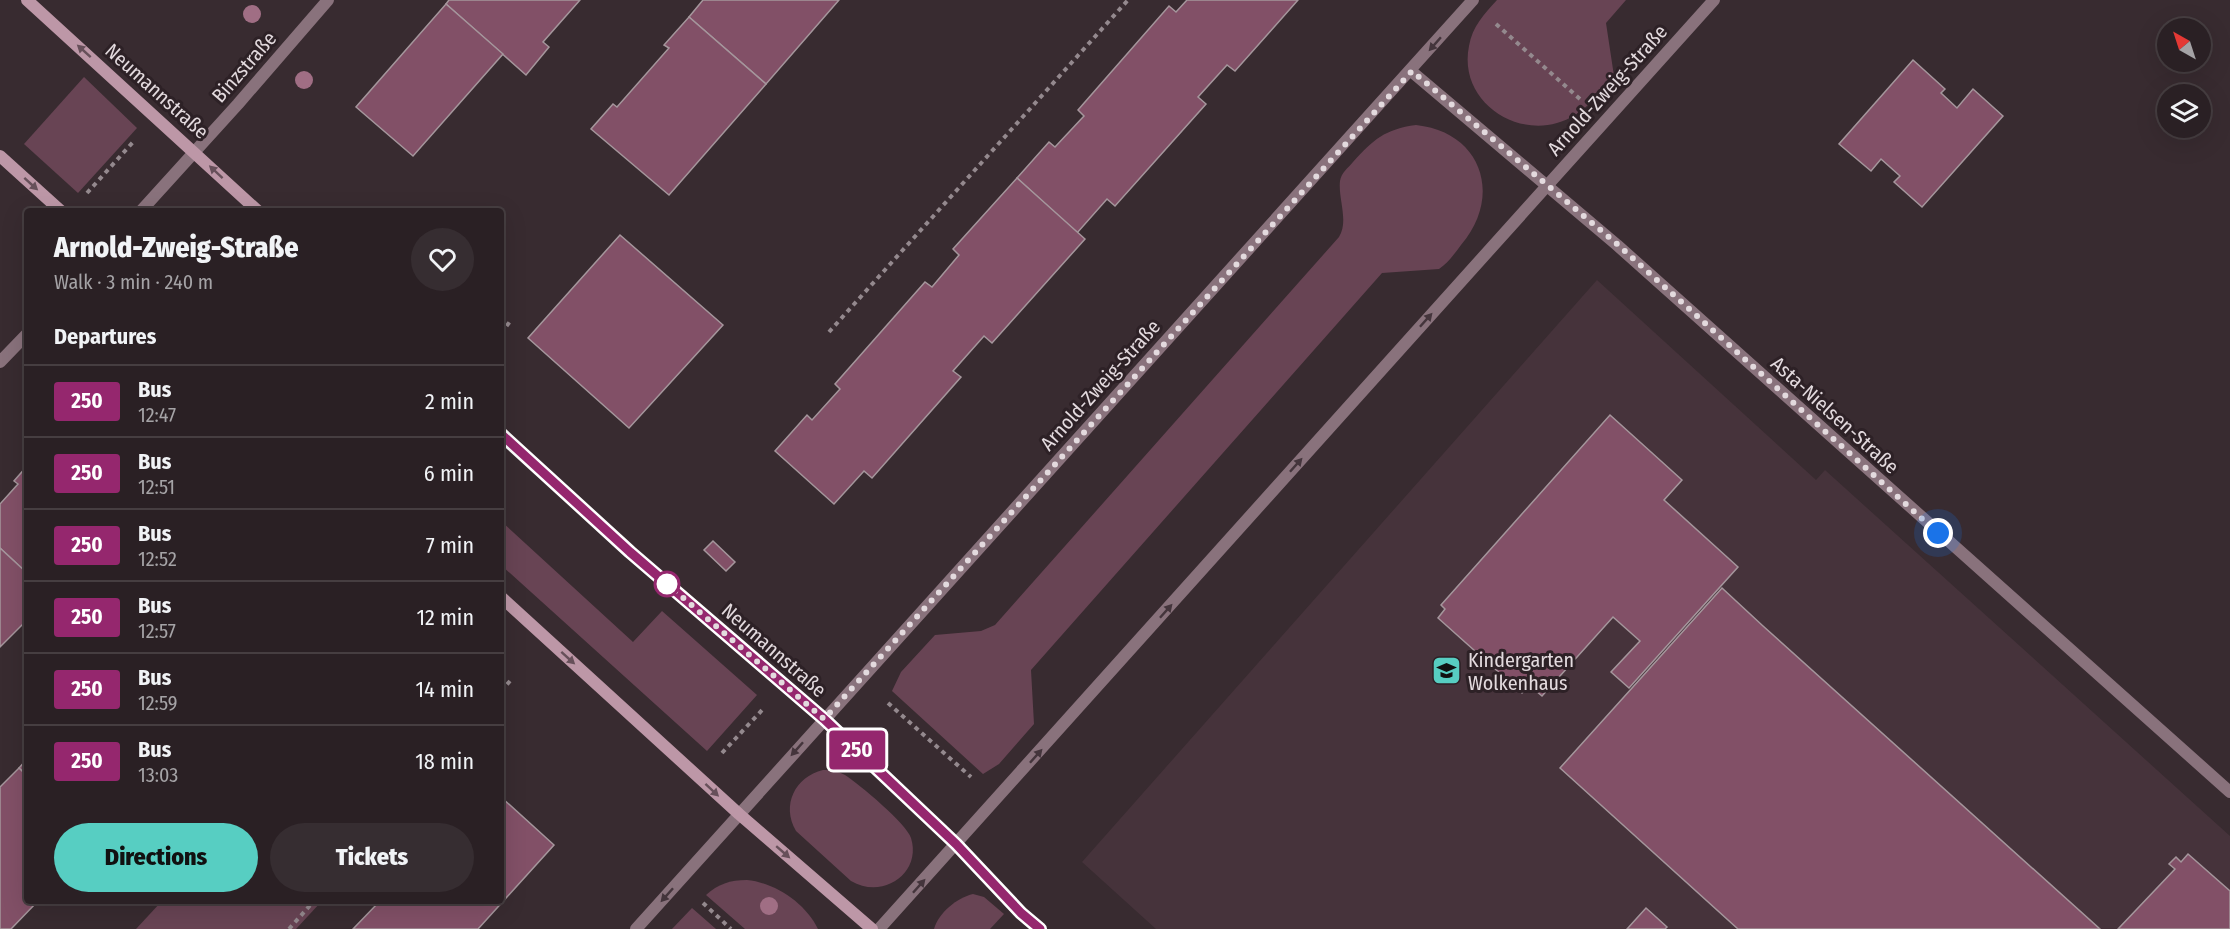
<!DOCTYPE html>
<meta charset="utf-8">
<style>
:root{--surface:#2a2024;--page:#362d31;--text:#f1f3f6;--muted:#a5a3a6;--line:#463e41;--accent:#57cec2}
body{margin:0;font-family:"Fira Sans Condensed",sans-serif;background:var(--page);color:var(--text);height:100vh;display:flex;flex-direction:column;font-size:22px;white-space:nowrap}
*{box-sizing:border-box;margin:0}
p{font-size:20px;color:var(--muted)}
.icon{flex:none;width:33px;height:33px;fill:none;stroke:currentColor;stroke-width:2;stroke-linecap:round;stroke-linejoin:round}
.map{position:relative;flex:1;overflow:hidden}
.drawer{position:absolute;left:24px;top:208px;width:480px;height:696px;display:flex;flex-direction:column;background:var(--surface);border-radius:6px;box-shadow:0 6px 24px #0002,0 0 0 2px var(--line)}
.drawer>*{flex:none}
.badge{padding:0 12px;border-radius:4px;font-size:21px;line-height:39px}
.needle{width:39px;rotate:321deg}
.controls{position:absolute;left:2157px;top:18px;display:grid;gap:12px}
.controls a{display:grid;place-items:center;width:54px;height:54px;border-radius:50%;background:var(--surface);box-shadow:0 6px 24px #0002,0 0 0 2px var(--line);font-size:30px}
.you{position:absolute;width:30px;height:30px;margin:-15px;border:4px solid #fff;border-radius:50%;background:#1a73e8;box-shadow:0 0 0 9px #1a73e833}
.map>.badge{position:absolute;translate:-50% -50%;box-shadow:0 0 0 3px #fff}
h2{padding:0 30px;font-size:22px;line-height:54px}
.round{display:grid;place-items:center;flex:none;width:63px;height:63px;border-radius:32px;background:var(--page)}
.summary{display:flex;align-items:center;justify-content:space-between;height:102px;padding:0 30px}
h1{font-size:28px;font-weight:800;line-height:45px}
.cta{display:flex;gap:12px;margin-top:auto;padding:12px 30px}
.cta a{flex:1;height:69px;border-radius:36px;background:var(--accent);color:#111;font-size:24px;font-weight:800;line-height:69px;text-align:center}
.cta a+a{background:var(--page);color:var(--text)}
ul{padding:0;list-style:none}
li{display:flex;align-items:center;gap:18px;height:72px;padding:0 30px;border-top:2px solid var(--line)}
li div{flex:1}
li b{display:block;font-size:22px}
li em{font-style:normal}
li .badge{min-width:66px;font-weight:700;text-align:center}
.map>svg:first-child{display:block}
</style>
<div class="map">
<svg width="2230" height="929" viewBox="0 0 2230 929">
<rect width="100%" height="100%" fill="#382b30"/>
<path fill="#46333b" d="M 1597,280 L 1816,480 L 1825,470 L 2230,836 L 2230,929 L 1156,929 L 1082,862 Z"/>
<g fill="#684454">
<path d="M 1497,0 L 1626,0 L 1606,23 L 1614,76 C 1602,90 1590,106 1575,115 C 1526,146 1457,105 1469,46 C 1472,27 1484,14 1497,0 Z"/>
<path d="M 84,77 L 137,128 L 78,193 L 24,144 Z"/>
<path d="M 1416,125 C 1482,132 1503,196 1461,245 C 1455,253 1448,263 1439,269 L 1382,273 L 1031,670 L 1034,724 L 999,764 L 983,774 L 892,691 L 901,672 L 935,635 L 981,631 L 995,625 L 1339,237 C 1349,221 1338,199 1340,181 C 1341,173 1348,168 1353,162 C 1373,140 1385,129 1416,125 Z"/>
<path d="M 501,521 L 633,642 L 662,611 L 757,695 L 707,751 L 501,565 Z"/>
<path d="M 823,770 C 831,770 838,771 845,775 C 859,784 907,824 911,838 C 922,873 883,900 851,881 L 796,831 C 781,805 795,777 823,770 Z"/>
<path d="M 747,880 C 776,883 805,903 818,929 L 745,929 L 706,895 C 718,884 730,880 747,880 Z"/>
<path d="M 973,894 L 984,897 L 1004,914 L 990,929 L 934,929 C 939,912 957,898 973,894 Z"/>
<path d="M 161,902 L 321,902 L 296,929 L 136,929 Z"/>
<path d="M 692,908 L 716,929 L 672,929 Z"/>
</g>
<g fill="#825067" stroke="#a5969c" stroke-width="1.5">
<path d="M 449,0 L 580,0 L 543,42 L 549,47 L 526,75 L 446,4 Z"/>
<path d="M 703,0 L 839,0 L 766,84 L 689,17 Z"/>
<path d="M 1187,0 L 1298,0 L 1235,71 L 1227,65 L 1198,97 L 1206,104 L 1115,206 L 1107,199 L 1077,233 L 1017,178 L 1049,142 L 1055,147 L 1084,116 L 1078,110 L 1169,6 L 1176,12 Z"/>
<path d="M 446,4 L 503,54 L 413,156 L 356,107 Z"/>
<path d="M 689,17 L 766,84 L 669,195 L 591,129 L 613,104 L 617,107 L 669,48 L 664,45 Z"/>
<path d="M 1913,60 L 1945,89 L 1941,93 L 1957,108 L 1973,89 L 2003,116 L 1922,207 L 1894,182 L 1900,176 L 1881,159 L 1871,171 L 1839,144 Z"/>
<path d="M 1017,178 L 1085,239 L 992,343 L 984,336 L 953,371 L 961,377 L 872,478 L 864,471 L 834,504 L 775,451 L 807,415 L 812,420 L 840,389 L 835,384 L 925,282 L 932,287 L 959,255 L 953,249 Z"/>
<path d="M 620,235 L 723,325 L 629,428 L 528,338 Z"/>
<path d="M 1610,415 L 1682,480 L 1664,500 L 1738,567 L 1629,688 L 1611,672 L 1640,641 L 1613,617 L 1542,696 L 1529,685 L 1522,693 L 1438,618 L 1445,609 L 1441,605 Z"/>
<path d="M 27,466 L 27,573 L 0,548 L 0,504 L 18,484 L 14,481 Z"/>
<path d="M 713,541 L 735,562 L 726,571 L 704,550 Z"/>
<path d="M 0,548 L 27,573 L 27,620 L 0,647 Z"/>
<path d="M 1722,588 L 1763,626 L 2100,929 L 1738,929 L 1581,787 L 1560,768 Z"/>
<path d="M 27,759 L 27,776 L 19,768 Z"/>
<path d="M 19,768 L 27,776 L 27,902 L 37,902 L 11,929 L 0,929 L 0,787 Z"/>
<path d="M 501,797 L 554,845 L 478,929 L 353,929 L 379,902 L 501,902 Z"/>
<path d="M 2188,854 L 2230,891 L 2230,929 L 2118,929 L 2175,869 L 2169,864 L 2176,857 L 2181,862 Z"/>
<path d="M 1646,908 L 1667,927 L 1665,929 L 1627,929 Z"/>
</g>
<g fill="none" stroke-linecap="round" stroke-linejoin="round">
<g stroke="#94898e" stroke-width="4" stroke-dasharray="4.5 4.5" stroke-linecap="butt">
<path d="M 1496,24 L 1580,99"/>
<path d="M 87,193 L 134,141"/>
<path d="M 829,332 L 1128,0"/>
<path d="M 501,333 L 512,319"/>
<path d="M 501,691 L 510,681"/>
<path d="M 888,703 L 971,777"/>
<path d="M 722,753 L 764,708"/>
<path d="M 703,903 L 731,929"/>
<path d="M 289,929 L 313,902"/>
</g>
<g stroke="#89727c" stroke-width="12">
<path d="M 1411,71 L 1617,245 L 2230,792"/>
<path d="M 140,212 L 238,104 L 328,0"/>
<path d="M 0,362 L 27,334"/>
<path d="M 636,929 L 1473,0"/>
<path d="M 879,929 L 1714,0"/>
</g>
<g stroke="#bd97a7" stroke-width="12">
<path d="M 27,0 L 259,212"/>
<path d="M 0,156 L 62,212"/>
<path d="M 501,434 L 630,552 L 824,719 L 956,844 L 1021,913 L 1040,929"/>
<path d="M 501,597 L 739,814 L 872,929"/>
</g>
</g>
<g fill="#a06e84">
<circle cx="252" cy="14" r="9"/>
<circle cx="304" cy="80" r="9"/>
<circle cx="769" cy="906" r="9"/>
</g>
<defs><path id="oneway-solid" d="M-6-.8H1V-3.2L6.5 0L1 3.2V.8H-6Z" transform="scale(1.5)"/></defs>
<g fill="#44353c">
<use href="#oneway-solid" transform="translate(1435 44) rotate(131)"/>
<use href="#oneway-solid" transform="translate(1426 320) rotate(-48)"/>
<use href="#oneway-solid" transform="translate(1296 465) rotate(-48)"/>
<use href="#oneway-solid" transform="translate(1166 611) rotate(-48)"/>
<use href="#oneway-solid" transform="translate(797 749) rotate(132)"/>
<use href="#oneway-solid" transform="translate(1036 756) rotate(-48)"/>
<use href="#oneway-solid" transform="translate(919 886) rotate(-48)"/>
<use href="#oneway-solid" transform="translate(667 895) rotate(132)"/>
</g>
<g fill="#67505a">
<use href="#oneway-solid" transform="translate(84 51) rotate(-138)"/>
<use href="#oneway-solid" transform="translate(216 172) rotate(-137)"/>
<use href="#oneway-solid" transform="translate(31 184) rotate(42)"/>
<use href="#oneway-solid" transform="translate(568 658) rotate(42)"/>
<use href="#oneway-solid" transform="translate(712 790) rotate(43)"/>
<use href="#oneway-solid" transform="translate(783 852) rotate(41)"/>
</g>
<g fill="none" stroke-linecap="round" stroke-linejoin="round">
<defs>
<path id="line" d="M 501,434 L 630,552 L 824,719 L 956,844 L 1021,913 L 1040,929"/>
</defs>
<use href="#line" stroke="#fff" stroke-width="14"/>
<use href="#line" stroke="#95276e" stroke-width="9"/>
<path stroke="#e3dade" stroke-width="6" stroke-dasharray="0 10.8" d="M 667,584 L 824,719 L 1412,71 L 1617,244 L 1938,533"/>
</g>
<defs>
<symbol id="school-square" viewBox="-11 -11 22 22"><rect x="-9" y="-9" width="18" height="18" rx="4" fill="#57cec2" stroke="#2d2126"/><path d="M0-5L7-2L0 1L-7-2ZM-4 1L0 2.5L4 1V4Q0 6-4 4Z" fill="#111"/></symbol>
</defs>
<g fill-rule="evenodd">
<use href="#school-square" x="1430" y="654" width="33" height="33"/>
</g>
<circle fill="#fff" stroke="#95276e" stroke-width="3" cx="667" cy="584" r="12"/>
<g text-anchor="middle" stroke-width="6" stroke-linejoin="round" paint-order="stroke">
<g font-size="20" fill="#e3dade" stroke="#2d2126">
<text transform="translate(244 67) rotate(-49)" y="7">Binzstraße</text>
<text transform="translate(1607 90) rotate(-48)" y="7">Arnold-Zweig-Straße</text>
<text transform="translate(157 91) rotate(42)" y="7">Neumannstraße</text>
<text transform="translate(1100 385) rotate(-48)" y="7">Arnold-Zweig-Straße</text>
<text transform="translate(1835 415) rotate(42)" y="7">Asta-Nielsen-Straße</text>
<text transform="translate(774 650) rotate(41)" y="7">Neumannstraße</text>
</g>
<g font-size="20" fill="#e3dade" stroke="#2d2126" text-anchor="start">
<text x="1468" y="667">Kindergarten<tspan x="1468" dy="23">Wolkenhaus</tspan></text>
</g>
</g>
</svg>
<div class="controls">
<a><svg class="needle" viewBox="-14 -14 28 28"><path d="M0-13l5 13h-10z" fill="#e53935"/><path d="M0 13l5-13h-10z" fill="#a5a3a6"/></svg></a>
<a><svg class="icon" aria-label="layers" viewBox="0 0 24 24"><path d="M12 4l9 5-9 5-9-5zM3 14l9 5 9-5"/></svg></a>
</div>
<div class="you" style="left:1938px;top:533px"></div>
<b class="badge" style="left:857px;top:750px;background:#95276e;color:#fff">250</b>
<section class="drawer">
<div class="summary"><div><h1>Arnold-Zweig-Straße</h1><p>Walk · 3 min · 240 m</p></div><a class="round"><svg class="icon" aria-label="heart" viewBox="0 0 24 24"><path d="M12 20l-8-8c-3-5 5-10 8-4 3-6 11-1 8 4z"/></svg></a></div>
<h2>Departures</h2>
<ul>
<li><span class="badge" style="background:#95276e;color:#fff">250</span><div><b>Bus</b><p>12:47</p></div><em>2 min</em></li>
<li><span class="badge" style="background:#95276e;color:#fff">250</span><div><b>Bus</b><p>12:51</p></div><em>6 min</em></li>
<li><span class="badge" style="background:#95276e;color:#fff">250</span><div><b>Bus</b><p>12:52</p></div><em>7 min</em></li>
<li><span class="badge" style="background:#95276e;color:#fff">250</span><div><b>Bus</b><p>12:57</p></div><em>12 min</em></li>
<li><span class="badge" style="background:#95276e;color:#fff">250</span><div><b>Bus</b><p>12:59</p></div><em>14 min</em></li>
<li><span class="badge" style="background:#95276e;color:#fff">250</span><div><b>Bus</b><p>13:03</p></div><em>18 min</em></li>
</ul>
<div class="cta"><a>Directions</a><a>Tickets</a></div>
</section>
</div>
